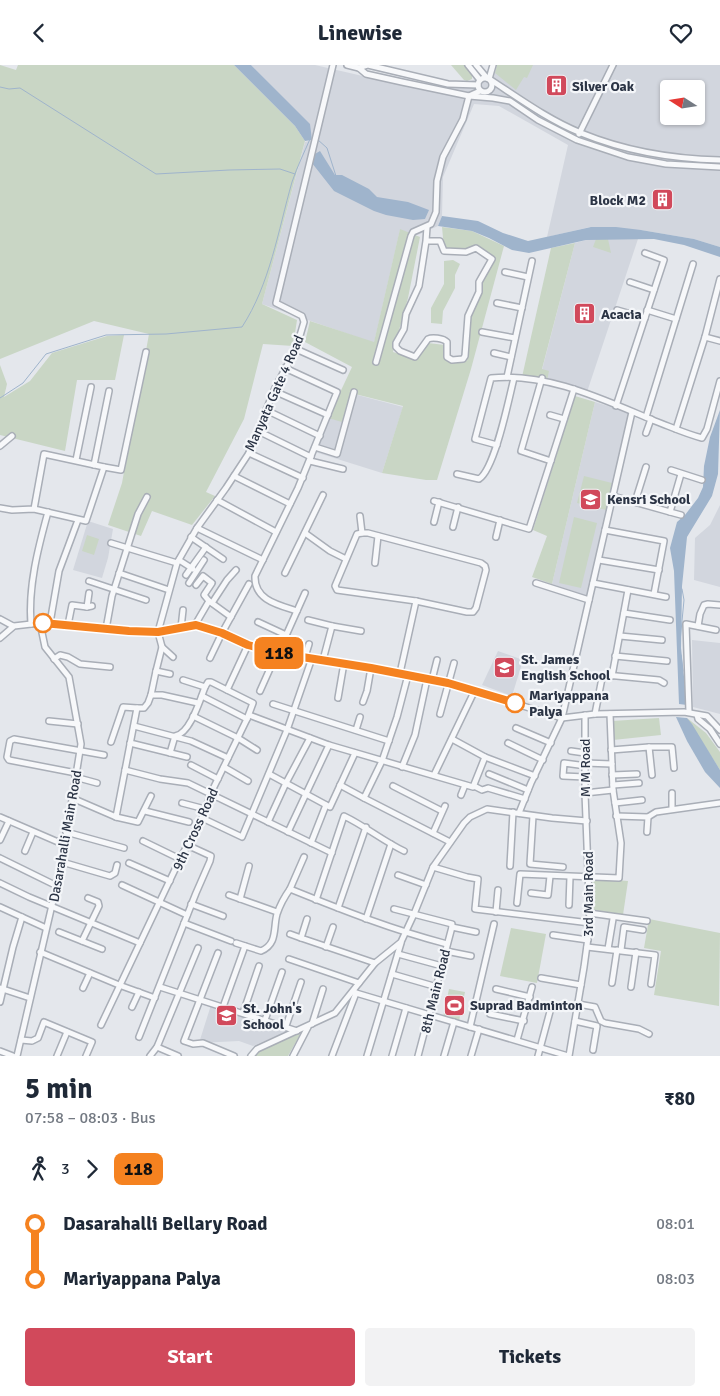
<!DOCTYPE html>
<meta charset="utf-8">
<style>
:root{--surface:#fff;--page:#f2f2f3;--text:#1f2937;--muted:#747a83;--accent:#d1495b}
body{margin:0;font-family:Signika,sans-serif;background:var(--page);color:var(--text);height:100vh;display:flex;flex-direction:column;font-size:19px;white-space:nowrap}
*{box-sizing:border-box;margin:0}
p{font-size:16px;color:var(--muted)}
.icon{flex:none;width:28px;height:28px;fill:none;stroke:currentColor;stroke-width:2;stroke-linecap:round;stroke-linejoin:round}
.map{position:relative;height:991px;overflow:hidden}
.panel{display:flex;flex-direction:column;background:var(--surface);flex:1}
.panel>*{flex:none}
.badge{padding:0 10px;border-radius:8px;font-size:18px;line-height:32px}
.needle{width:32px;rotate:282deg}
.tools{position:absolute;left:660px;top:15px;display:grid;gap:10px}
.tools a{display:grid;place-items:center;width:45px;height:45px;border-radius:5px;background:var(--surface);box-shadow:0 1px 4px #0004;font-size:25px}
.map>.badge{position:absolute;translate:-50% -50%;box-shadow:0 0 0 2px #fff}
.legs{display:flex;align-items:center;gap:8px;height:55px;padding:0 25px;font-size:16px}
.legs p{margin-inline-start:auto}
.head{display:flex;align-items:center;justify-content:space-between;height:85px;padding:0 25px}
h1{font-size:28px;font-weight:700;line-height:38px}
.action{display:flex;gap:10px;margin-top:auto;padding:10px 25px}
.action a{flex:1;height:58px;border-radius:5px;background:var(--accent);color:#fff;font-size:20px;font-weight:700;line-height:58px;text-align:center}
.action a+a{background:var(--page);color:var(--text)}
ul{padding:0 25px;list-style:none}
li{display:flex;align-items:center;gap:18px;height:55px;font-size:19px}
li i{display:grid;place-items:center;width:8px;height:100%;margin:0 6px;background:currentColor}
li i::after{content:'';width:12px;height:12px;margin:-6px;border:4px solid;border-radius:50%;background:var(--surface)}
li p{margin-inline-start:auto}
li:first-child i{background:linear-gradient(#0000 50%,currentColor 0)}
li:last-child i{background:linear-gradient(currentColor 50%,#0000 0)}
header{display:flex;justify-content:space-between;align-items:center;height:65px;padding:0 25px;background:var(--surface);font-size:22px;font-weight:700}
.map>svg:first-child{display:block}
</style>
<header><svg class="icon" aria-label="back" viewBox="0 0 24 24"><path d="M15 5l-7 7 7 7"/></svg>Linewise<svg class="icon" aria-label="heart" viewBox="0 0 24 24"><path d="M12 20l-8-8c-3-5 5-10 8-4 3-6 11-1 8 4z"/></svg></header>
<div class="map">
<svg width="720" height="991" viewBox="0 0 720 991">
<rect width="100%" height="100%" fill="#e4e7ec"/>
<g fill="#d2d6de" fill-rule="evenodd">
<path d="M 251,0 L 315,0 L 393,18 L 467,17 L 495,8 L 497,0 L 720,0 L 720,182 L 694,174 L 641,165 L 587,327 L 547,316 L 542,305 L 575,178 L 586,175 L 590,162 L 547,172 L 568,80 L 499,41 L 474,39 L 443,112 L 442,151 L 438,161 L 415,171 L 400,165 L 374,278 L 262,239 L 305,77 L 312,75 L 309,59 ZM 669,24 L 696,24 L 696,51 L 669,51 Z"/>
<path d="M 350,328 L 403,342 L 382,408 L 315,387 L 328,353 L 342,356 Z"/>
<path d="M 595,337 L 630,348 L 588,531 L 552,519 Z"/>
<path d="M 720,440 L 720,522 L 694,515 L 695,473 L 710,460 Z"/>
<path d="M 88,456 L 113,464 L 108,493 L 102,513 L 73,505 Z"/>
<path d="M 692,575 L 720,578 L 720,649 L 693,642 Z"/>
<path d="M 498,586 L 523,595 L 512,631 L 482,620 Z"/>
<path d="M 211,940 L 291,965 L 253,981 L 239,976 L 199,978 Z"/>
</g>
<g fill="#c9d6c5">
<path d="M 0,0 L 16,5 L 18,0 L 234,0 L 295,61 L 305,76 L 262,239 L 297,255 L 293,281 L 263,279 L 244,354 L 206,427 L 215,431 L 192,460 L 152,446 L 141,471 L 108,460 L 122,418 L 149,269 L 94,256 L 0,294 Z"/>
<path d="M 451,0 L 464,0 L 472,9 L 472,14 L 467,16 L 464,15 Z"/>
<path d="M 497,0 L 533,0 L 527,13 L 524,12 L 516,25 L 495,8 Z"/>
<path d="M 442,162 L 472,166 L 504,181 L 471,304 L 437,415 L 426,415 L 382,408 L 403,341 L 351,328 L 342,357 L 328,353 L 352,302 L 305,277 L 310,256 L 374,277 L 400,164 L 420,172 L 408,233 L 393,287 L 416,294 L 428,278 L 445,280 L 446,296 L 467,296 L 470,251 L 482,229 L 482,216 L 495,192 L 476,181 L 466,184 L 444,183 Z"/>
<path d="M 596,174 L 608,174 L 611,188 L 593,182 Z"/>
<path d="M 575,178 L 542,304 L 549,306 L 547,316 L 522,312 L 551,183 Z"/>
<path d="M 453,195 L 460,199 L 455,210 L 455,223 L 443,246 L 442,259 L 431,258 L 431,243 L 444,219 L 444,196 Z"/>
<path d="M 124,270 L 115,315 L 77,315 L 65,386 L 0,370 L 0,300 L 7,319 L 4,332 L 30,316 L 52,288 L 107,271 Z"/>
<path d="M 575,331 L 595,337 L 552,519 L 532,512 L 547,471 L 533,465 Z"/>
<path d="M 584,411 L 612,418 L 606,445 L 577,438 Z"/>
<path d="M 574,452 L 597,458 L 581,523 L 559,518 Z"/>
<path d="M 87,470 L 99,474 L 94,490 L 82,486 Z"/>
<path d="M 659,653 L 661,670 L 613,675 L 612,656 Z"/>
<path d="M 687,653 L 706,668 L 720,687 L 720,705 Z"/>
<path d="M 590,813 L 628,816 L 623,850 L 591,846 Z"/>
<path d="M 649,854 L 720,868 L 719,941 L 654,930 L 661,886 L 644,883 Z"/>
<path d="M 511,863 L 546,869 L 537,918 L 500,911 Z"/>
<path d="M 449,924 L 465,927 L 459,956 L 443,952 Z"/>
<path d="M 301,968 L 288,991 L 254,991 L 258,986 Z"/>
</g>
<g fill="#9fb4cc">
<path d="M 234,0 L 251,0 L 310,59 L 312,75 L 305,76 L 295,61 Z"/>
<path d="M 320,86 L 335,110 L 342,110 L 369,124 L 377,132 L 408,137 L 429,145 L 425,154 L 413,155 L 386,150 L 374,146 L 334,126 L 308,93 Z"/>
<path d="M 442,151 L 478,156 L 503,168 L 528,176 L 591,162 L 616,162 L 641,165 L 694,174 L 720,182 L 720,192 L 684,180 L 654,174 L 586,175 L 529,188 L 512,185 L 489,173 L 472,166 L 438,161 Z"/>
<path d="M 720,345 L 718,409 L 712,431 L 687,472 L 682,521 L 681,583 L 687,640 L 679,639 L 674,506 L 670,483 L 677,457 L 685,450 L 698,433 L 703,422 L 704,401 L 710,372 Z"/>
<path d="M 676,652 L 687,653 L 692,659 L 720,705 L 720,723 L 705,707 L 687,676 Z"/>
</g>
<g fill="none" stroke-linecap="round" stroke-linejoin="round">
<g stroke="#9fb4cc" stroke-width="1">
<path d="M 0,22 L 9,24 L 20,23 L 156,109 L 229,105 L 280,104 L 295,109"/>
<path d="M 317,74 L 327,83 L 336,111"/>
<path d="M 0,333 L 23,318 L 46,289 L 106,270 L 166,269 L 242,262 C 270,219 278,166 292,117 C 297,102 304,88 310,74"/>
<path d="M 680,577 L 684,535 L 682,524"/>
<path d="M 681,590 L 683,606"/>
</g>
<defs>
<g id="minor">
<path d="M 347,0 L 359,3 L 368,0 L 448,19 L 478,20"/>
<path d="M 468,0 L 480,15"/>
<path d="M 476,0 L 487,13"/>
<path d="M 359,3 L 366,9 L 402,17 L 469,31 L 493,33 L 510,36 L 538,55 L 577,75 L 628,92 L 666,99 L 720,102"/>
<circle cx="485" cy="20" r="7"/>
<path d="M 489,14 L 493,0"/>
<path d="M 491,15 C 520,34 549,55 581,68 C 625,86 672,94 720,95"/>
<path d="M 579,69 L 613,0"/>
<path d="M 426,176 L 419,221 L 406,249 L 404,264 L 396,278 L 396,282 L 400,286 L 415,292 L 428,274 C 432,272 443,273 447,277 L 447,292 L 452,295 L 463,294 L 465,291 L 468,251 L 479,227 L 479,217 L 492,194 L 476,183 L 466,187 L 444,186 L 440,176 L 426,176 L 427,162"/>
<path d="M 505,207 L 528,212"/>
<path d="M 630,217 L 654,225"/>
<path d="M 497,238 L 522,243"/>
<path d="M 617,245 L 645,253"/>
<path d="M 647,245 L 676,254"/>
<path d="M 482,267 L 515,273"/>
<path d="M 705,272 L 720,276"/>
<path d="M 296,284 L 343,305"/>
<path d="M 494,288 L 511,292"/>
<path d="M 376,297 L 411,171 L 413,167 L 431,159 L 436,147 L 437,116 L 443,92 L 463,54 L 469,31 L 480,26"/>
<path d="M 285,303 L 337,327 L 298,423 L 255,511 C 254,535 278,540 297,546"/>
<path d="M 507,312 L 532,196"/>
<path d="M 542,313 L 521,386 L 551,396"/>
<path d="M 274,326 L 328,350"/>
<path d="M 616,341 L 664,195 L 645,188"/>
<path d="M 266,345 L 320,371"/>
<path d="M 550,350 L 564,354"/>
<path d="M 646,352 L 693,199"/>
<path d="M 676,364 L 705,272 L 720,214"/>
<path d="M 258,366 L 311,392"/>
<path d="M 646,368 L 651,354"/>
<path d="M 497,380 L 475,374 L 491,313 C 547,307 604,335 655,356 C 671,362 686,369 702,373 L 707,364 L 720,316"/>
<path d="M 0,381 L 12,371"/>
<path d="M 315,382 L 337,389 L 354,327"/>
<path d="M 249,388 L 303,413"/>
<path d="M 76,395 L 91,322"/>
<path d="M 310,396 L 343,404"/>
<path d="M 94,400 L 109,326"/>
<path d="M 104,402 L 121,405 L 146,287"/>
<path d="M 671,405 L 702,415"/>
<path d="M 457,409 L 479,414 C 495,404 509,333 514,313"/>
<path d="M 234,411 L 290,439"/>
<path d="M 613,431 L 670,447 L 681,409"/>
<path d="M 217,435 L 276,467"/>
<path d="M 434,436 L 529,464 L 574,324"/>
<path d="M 635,437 L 646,402"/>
<path d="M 0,443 L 12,445 L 34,444 L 86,456 L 104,402 L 44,389 L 34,444"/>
<path d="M 670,447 L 681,450"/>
<path d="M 360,451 L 362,468"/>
<path d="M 434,457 L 439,437"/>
<path d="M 453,462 L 458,442"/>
<path d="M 197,463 L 263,495"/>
<path d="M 605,465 L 664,476 L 654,529"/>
<path d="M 305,468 L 330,486 L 346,494"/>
<path d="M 362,468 L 368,468 L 481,498 L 485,501 L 486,505 L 476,543 L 473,547 L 467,547 L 416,536 L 337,525 L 335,521 L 357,469 Z"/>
<path d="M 191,472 L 223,494"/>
<path d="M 496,472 L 500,455"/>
<path d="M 111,478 L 177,498"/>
<path d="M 179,495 L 193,504"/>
<path d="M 599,495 L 659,505"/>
<path d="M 375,498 L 378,471"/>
<path d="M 119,508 L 169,525"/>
<path d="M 285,508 L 323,430"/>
<path d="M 186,510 L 206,482"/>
<path d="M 89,516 L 146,535"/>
<path d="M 189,518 L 204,495"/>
<path d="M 536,518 L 589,535"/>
<path d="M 593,518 L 666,532"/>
<path d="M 196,520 L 203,511 L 212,518 L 204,530 L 209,536 L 231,552"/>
<path d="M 212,538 L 227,515 L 236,505"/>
<path d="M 87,542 L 89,528"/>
<path d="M 624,548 L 670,555"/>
<path d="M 0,554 L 13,561"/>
<path d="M 308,555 L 332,561"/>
<path d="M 258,557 L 286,570"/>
<path d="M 50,558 L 59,506 L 78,455"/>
<path d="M 31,559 C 28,522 38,483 48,447"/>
<path d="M 68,560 L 72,540 L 87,542 L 92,541"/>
<path d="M 195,560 L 209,536"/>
<path d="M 698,561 L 700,549 L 704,540 L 708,539 L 720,540"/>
<path d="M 181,563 L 183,545"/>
<path d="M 106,564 L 112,531 L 138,449 L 147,432"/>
<path d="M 620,571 L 662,575"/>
<path d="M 0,573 L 14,561 L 40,558 L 129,566 L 158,567 L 195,560 L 222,568 L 248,580 L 277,588 L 371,603 L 448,618 L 562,653 L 595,649 L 684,647 L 707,651 L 720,665"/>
<path d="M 162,582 L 173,592"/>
<path d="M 280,588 L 284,575 L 305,528"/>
<path d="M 615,591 L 667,596"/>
<path d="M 305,592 L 309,579"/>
<path d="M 210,593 L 222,568 L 249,519"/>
<path d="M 54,594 L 60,590 L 68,592 L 80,599 L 110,602"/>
<path d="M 323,595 L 332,561 L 361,566"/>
<path d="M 156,606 L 170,609"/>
<path d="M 400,608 L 416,536"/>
<path d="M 612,611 L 628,525"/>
<path d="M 432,615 L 437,595"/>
<path d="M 227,625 L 248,580"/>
<path d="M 260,626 L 277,588"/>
<path d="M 151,630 L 162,630 L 198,638"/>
<path d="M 202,631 L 247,654"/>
<path d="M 338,633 L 344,598"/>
<path d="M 363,637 L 367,626 L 371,603"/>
<path d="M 273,639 L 389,676"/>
<path d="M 689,647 L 686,559 L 716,565"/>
<path d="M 440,649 L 454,598"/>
<path d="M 595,649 L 602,613 L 606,610 L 659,615 L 664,618"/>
<path d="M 249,650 L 329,680 L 473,722 L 485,692 L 452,674"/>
<path d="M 697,650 L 698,654 L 710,664 L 720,679"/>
<path d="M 193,651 L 238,673 L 257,685"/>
<path d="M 49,656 L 78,659"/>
<path d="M 134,661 L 191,676 L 228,693"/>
<path d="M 516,663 L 551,678"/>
<path d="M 356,665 L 360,652"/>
<path d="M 111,677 L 123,642 L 137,643"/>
<path d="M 130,678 L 187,692"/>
<path d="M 508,678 L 543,695"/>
<path d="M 649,682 L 672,682 L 674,703"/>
<path d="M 611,685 L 649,682 L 652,710"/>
<path d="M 571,686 L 585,688"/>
<path d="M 170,688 L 175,671 C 190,669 200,635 205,622"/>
<path d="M 485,692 L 535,711"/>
<path d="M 585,698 L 612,699"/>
<path d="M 191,700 L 218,714"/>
<path d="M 579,700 L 564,698 L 563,711 L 585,712"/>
<path d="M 224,702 L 248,716"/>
<path d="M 402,702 L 415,670 L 427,614"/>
<path d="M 125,705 L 160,714 L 188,718 L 332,788"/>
<path d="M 76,708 L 9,695 L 7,692 L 10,676 L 14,674 L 104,690"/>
<path d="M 269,709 L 330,742 L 355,688"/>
<path d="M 489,709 L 528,725"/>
<path d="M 434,710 L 475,625"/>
<path d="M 612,710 L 637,709"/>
<path d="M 75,712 L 97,718"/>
<path d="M 340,720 L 364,733 L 382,696 L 397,652 L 408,610"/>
<path d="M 613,720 L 639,718"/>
<path d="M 393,721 L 442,746"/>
<path d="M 474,721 L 482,725 L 488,723 L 525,734"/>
<path d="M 585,728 L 613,725"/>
<path d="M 672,728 L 672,744"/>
<path d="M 461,730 L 465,720"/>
<path d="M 72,733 L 116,752 L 137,643 L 144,643 L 148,638 L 151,630 L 156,606 L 162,582 L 158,567 L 177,498 L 197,463 L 226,423 L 249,388 L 275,323 L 296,284 L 304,257 L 302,251 L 276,238 L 333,0"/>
<path d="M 364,733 L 450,777"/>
<path d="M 182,738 L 205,744"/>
<path d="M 615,738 L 642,735"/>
<path d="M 145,746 L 189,757"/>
<path d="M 519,748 L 531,718 L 562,653 L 632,347"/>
<path d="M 533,751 L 530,799 L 563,802"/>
<path d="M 616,751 L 648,752 L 656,747 L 720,738"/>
<path d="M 0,752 L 65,780"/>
<path d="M 116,752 L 138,757 L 151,731"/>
<path d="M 202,753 L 242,772 L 287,665 L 312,593"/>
<path d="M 268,757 L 286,718 L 310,673"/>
<path d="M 66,767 L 124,783"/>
<path d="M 288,767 L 329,680"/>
<path d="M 647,767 L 648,752"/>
<path d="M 433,768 L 445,741"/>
<path d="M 0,775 L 9,756"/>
<path d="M 143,776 L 180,794"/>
<path d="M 311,778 L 326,740"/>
<path d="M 25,786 L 33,767"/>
<path d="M 0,793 L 57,821"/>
<path d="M 62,797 L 110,811 L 115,808 L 117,800"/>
<path d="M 129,798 L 170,816"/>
<path d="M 510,801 L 513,747"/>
<path d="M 433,802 L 467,812 L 478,814 L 475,844 L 590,858"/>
<path d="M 398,810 L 426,820"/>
<path d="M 0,818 L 29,832 L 140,878"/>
<path d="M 122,820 L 187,850"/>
<path d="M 290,824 L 304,792"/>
<path d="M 531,828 L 548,830 L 550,811"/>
<path d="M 229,830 L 277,847"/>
<path d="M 240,834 L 249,801"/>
<path d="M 316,835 L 344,751 C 365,761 383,776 404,786"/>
<path d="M 517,838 L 520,809 L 619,813 L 621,778 L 613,725 L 610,649"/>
<path d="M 191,839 L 223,851"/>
<path d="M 569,840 L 570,812"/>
<path d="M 0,842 L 46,863"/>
<path d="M 338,843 L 366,762"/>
<path d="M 394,844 L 452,859 L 452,862 L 476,867"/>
<path d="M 496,847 L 498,825"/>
<path d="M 589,848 L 647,856"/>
<path d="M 307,854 L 301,873 L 375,898"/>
<path d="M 366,854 L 391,779"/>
<path d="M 184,858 L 231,876"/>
<path d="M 59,867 L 102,884"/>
<path d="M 290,869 L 301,873"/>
<path d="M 553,870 L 588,875"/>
<path d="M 82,876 L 99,841 L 98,837 L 88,833"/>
<path d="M 236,878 L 261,886 C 278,879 273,863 277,849 C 280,840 285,831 290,824 C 342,845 393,865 447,879"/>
<path d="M 326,882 L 333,862"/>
<path d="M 587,882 L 655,890 L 651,919"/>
<path d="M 608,884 L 613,854"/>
<path d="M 621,885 L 624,862 L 643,865"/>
<path d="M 446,886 L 471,891"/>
<path d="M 40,887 L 119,920 L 155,933"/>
<path d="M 218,888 L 184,976 L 193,979 L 203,978 L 234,991"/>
<path d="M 398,889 L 442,901"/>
<path d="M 289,894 L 359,918"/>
<path d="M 392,909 L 437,922"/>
<path d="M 541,913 L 581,920"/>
<path d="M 612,918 L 617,885"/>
<path d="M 160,922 L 297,966"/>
<path d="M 631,922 L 636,887"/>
<path d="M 0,923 L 30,933"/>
<path d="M 83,923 L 90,908"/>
<path d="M 496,924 L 530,932"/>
<path d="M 356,928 L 568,991"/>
<path d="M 0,937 L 13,882 L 22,852"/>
<path d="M 578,939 L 595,942 L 601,956 L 605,958 L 639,964 L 649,969"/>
<path d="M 132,942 L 139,927"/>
<path d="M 223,942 L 245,881"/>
<path d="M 243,948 L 259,901"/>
<path d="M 490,949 L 524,956"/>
<path d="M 265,955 L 282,907"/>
<path d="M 575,956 L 597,961 L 593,985"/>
<path d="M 312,959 L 323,924"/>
<path d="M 101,960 L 180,794 L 202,753 L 211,728 L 247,654 L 253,638 L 211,617 L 208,617 L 205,622 L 183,615"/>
<path d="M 286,961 L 301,917"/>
<path d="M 470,962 L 494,859"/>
<path d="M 139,972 L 196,828 L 210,796 L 211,791 L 187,780"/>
<path d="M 21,975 L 32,976 L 38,973 L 44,957 L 92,977 L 86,991"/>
<path d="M 517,975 L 532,922"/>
<path d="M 157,982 L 178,991"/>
<path d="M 0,986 L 13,991"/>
<path d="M 17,991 L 62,797 L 81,679 L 69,612 L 45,582 L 40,558"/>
<path d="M 57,991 L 67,967"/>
<path d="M 150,991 L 157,982 L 198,883"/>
<path d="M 251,991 L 257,984 L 335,948 L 375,898 L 401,877 L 414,849 L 433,802 L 464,758 L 470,752 L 487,744 L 552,753 L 587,756"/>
<path d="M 293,991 L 308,962"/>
<path d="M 332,991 L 356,928 L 354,927"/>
<path d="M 367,991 L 401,878"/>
<path d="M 392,991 L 406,943"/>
<path d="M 418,991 L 452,862"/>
<path d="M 444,991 L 454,957"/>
<path d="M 471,991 L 479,964"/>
<path d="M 538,991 L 552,939"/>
<path d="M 569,991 L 584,902 L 590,858 L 585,728 L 585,650"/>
</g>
</defs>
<use href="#minor" stroke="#a9aeb7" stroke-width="8"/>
<use href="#minor" stroke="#f7f8fa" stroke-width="5"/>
</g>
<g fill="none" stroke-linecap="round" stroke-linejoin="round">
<defs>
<path id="line-1" d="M 43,558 L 129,566 L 158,567 L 196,560 L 222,568 L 248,580 L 277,588 L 371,603 L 448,618 L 515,638"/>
</defs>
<use href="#line-1" stroke="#fff" stroke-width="11"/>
<use href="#line-1" stroke="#f58220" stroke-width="8"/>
</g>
<defs>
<symbol id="building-square" viewBox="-11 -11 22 22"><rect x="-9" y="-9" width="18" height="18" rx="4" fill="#d1495b" stroke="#f4f6f9"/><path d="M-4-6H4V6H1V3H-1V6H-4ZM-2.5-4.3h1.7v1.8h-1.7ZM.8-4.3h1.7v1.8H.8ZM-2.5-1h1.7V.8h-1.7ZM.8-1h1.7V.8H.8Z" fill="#fff"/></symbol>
<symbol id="school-square" viewBox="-11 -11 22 22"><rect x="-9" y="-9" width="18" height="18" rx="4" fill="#d1495b" stroke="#f4f6f9"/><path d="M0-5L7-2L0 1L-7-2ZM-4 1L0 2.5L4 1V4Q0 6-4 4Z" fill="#fff"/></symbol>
<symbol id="stadium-square" viewBox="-11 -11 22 22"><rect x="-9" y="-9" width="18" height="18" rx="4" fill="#d1495b" stroke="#f4f6f9"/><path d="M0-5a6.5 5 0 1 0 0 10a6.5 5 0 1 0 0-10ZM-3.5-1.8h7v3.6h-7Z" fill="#fff"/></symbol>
</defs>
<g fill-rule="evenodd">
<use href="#building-square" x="544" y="8" width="25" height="25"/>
<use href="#building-square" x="650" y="122" width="25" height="25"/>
<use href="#building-square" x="572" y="236" width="25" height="25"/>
<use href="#school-square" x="578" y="422" width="25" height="25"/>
<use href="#school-square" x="492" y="590" width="25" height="25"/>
<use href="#stadium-square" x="442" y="928" width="25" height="25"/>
<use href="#school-square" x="214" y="938" width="25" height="25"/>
</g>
<g fill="#fff" stroke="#f58220" stroke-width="2.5">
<circle cx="43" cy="558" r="9"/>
<circle cx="515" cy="638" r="9"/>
</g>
<g text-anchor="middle" stroke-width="4.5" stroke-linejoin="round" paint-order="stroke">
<g font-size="14" font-weight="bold" fill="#2b3445" stroke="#f4f6f9" text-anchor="start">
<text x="572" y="26">Silver Oak</text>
<text x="646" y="140" text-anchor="end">Block M2</text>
<text x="601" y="254">Acacia</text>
<text x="607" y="439">Kensri School</text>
<text x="521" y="599">St. James<tspan x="521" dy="16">English School</tspan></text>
<text x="470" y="945">Suprad Badminton</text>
<text x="243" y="948">St. John's<tspan x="243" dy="16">School</tspan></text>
</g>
<g font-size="14" fill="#2b3445" stroke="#f4f6f9">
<text transform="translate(274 328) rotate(-66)" y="5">Manyata Gate 4 Road</text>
<text transform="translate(585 703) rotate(-90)" y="5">M M Road</text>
<text transform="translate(195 764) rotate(-65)" y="5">9th Cross Road</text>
<text transform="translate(65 771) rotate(-80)" y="5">Dasarahalli Main Road</text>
<text transform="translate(588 829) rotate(-90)" y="5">3rd Main Road</text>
<text transform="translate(435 926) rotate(-76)" y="5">8th Main Road</text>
</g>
<g font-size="14" font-weight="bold" fill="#2b3445" stroke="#f4f6f9" text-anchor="start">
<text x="529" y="635">Mariyappana<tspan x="529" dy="16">Palya</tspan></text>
</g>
</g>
</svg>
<div class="tools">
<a><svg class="needle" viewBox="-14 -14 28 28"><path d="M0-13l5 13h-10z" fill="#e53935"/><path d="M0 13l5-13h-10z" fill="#747a83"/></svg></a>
</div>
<b class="badge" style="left:279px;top:588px;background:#f58220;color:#111">118</b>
</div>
<section class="panel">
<div class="head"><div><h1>5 min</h1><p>07:58 – 08:03 · Bus</p></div><b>₹80</b></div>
<div class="legs"><svg class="icon" aria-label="walk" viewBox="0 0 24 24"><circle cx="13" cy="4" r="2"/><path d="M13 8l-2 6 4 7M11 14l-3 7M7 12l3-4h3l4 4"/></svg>3<svg class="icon" aria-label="forward" viewBox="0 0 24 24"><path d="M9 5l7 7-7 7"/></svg><b class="badge" style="background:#f58220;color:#111">118</b></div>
<ul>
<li><i style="color:#f58220"></i><b>Dasarahalli Bellary Road</b><p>08:01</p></li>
<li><i style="color:#f58220"></i><b>Mariyappana Palya</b><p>08:03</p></li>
</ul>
<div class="action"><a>Start</a><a>Tickets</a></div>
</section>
